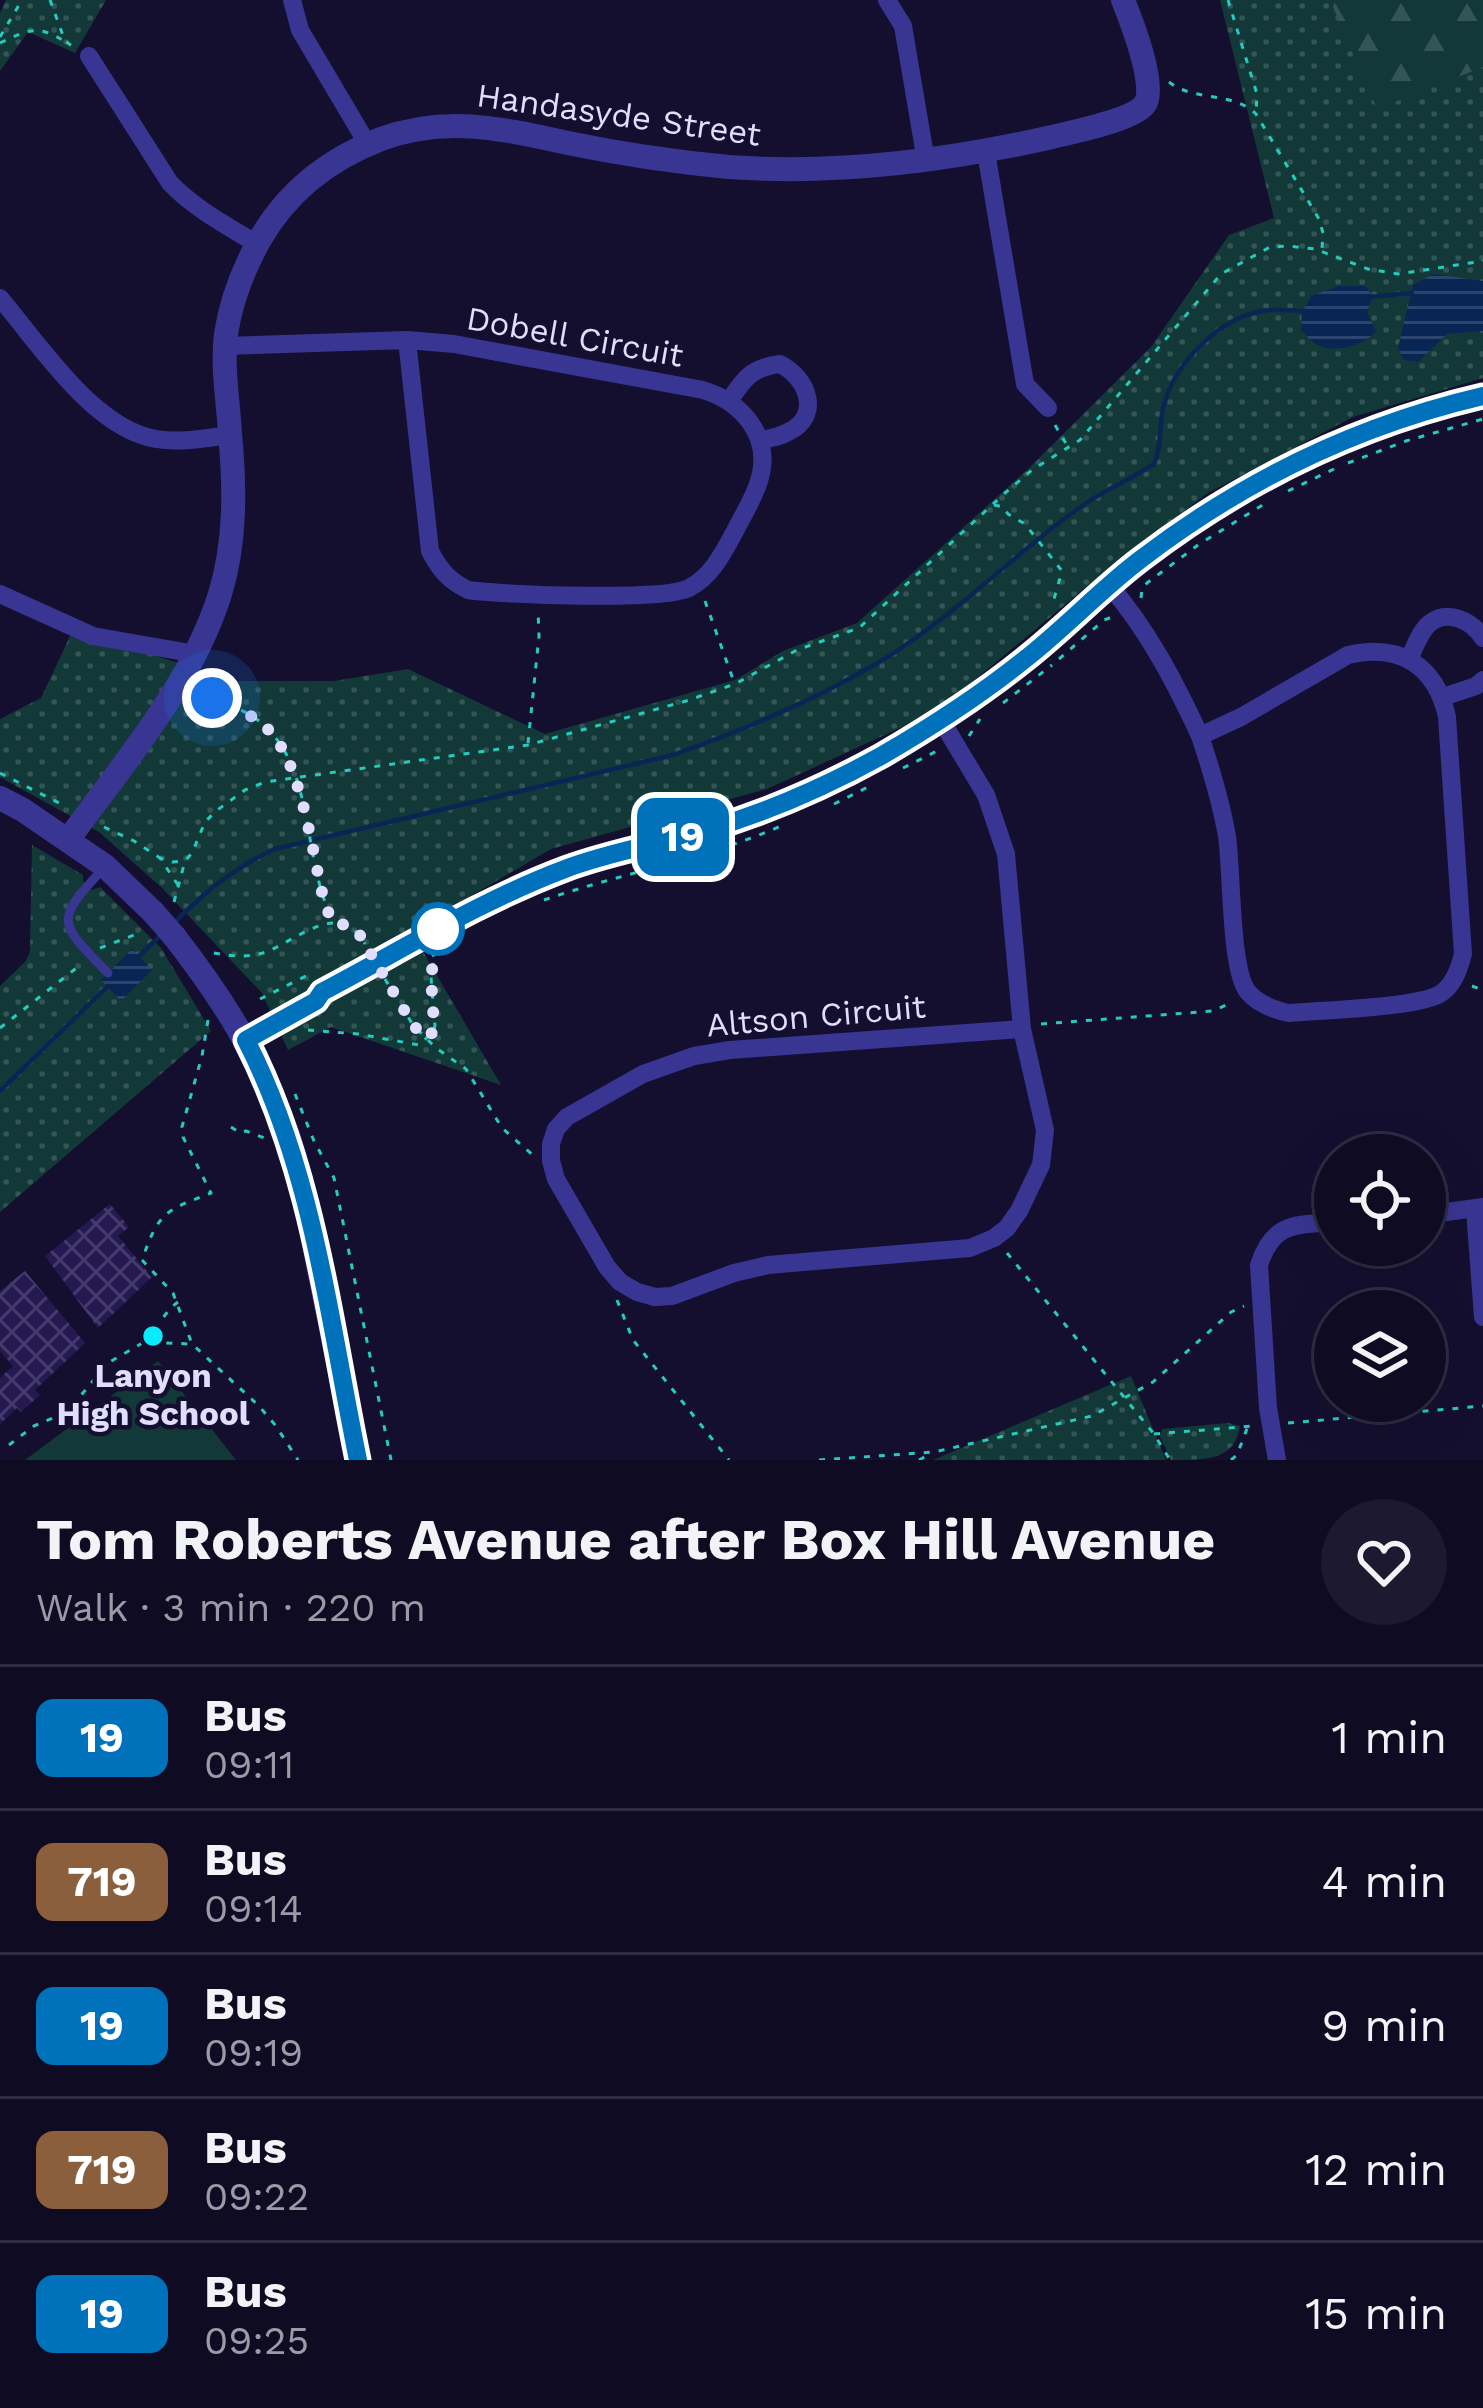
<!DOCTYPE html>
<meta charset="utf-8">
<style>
:root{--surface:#0f0b23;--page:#1d1930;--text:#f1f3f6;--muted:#9b9ba6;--line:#2f2b41}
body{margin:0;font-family:"Work Sans",sans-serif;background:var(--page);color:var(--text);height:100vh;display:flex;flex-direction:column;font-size:45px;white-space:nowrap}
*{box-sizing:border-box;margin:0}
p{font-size:39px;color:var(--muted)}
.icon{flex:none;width:66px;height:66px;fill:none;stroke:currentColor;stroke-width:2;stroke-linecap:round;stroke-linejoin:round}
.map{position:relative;height:1460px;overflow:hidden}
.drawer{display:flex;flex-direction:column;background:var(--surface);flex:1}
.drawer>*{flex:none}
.badge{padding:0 24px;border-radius:18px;font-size:42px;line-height:78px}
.controls{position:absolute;left:1314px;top:1134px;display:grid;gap:24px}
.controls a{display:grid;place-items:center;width:132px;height:132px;border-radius:50%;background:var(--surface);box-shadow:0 12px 48px #0002,0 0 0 3px var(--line);font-size:60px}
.you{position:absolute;width:60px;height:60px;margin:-30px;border:9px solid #fff;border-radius:50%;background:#1a73e8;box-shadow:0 0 0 18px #1a73e833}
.map>.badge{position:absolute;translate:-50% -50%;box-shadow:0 0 0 6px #fff}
.round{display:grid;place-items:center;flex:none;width:126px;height:126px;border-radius:63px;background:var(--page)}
.summary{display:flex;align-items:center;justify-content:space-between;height:204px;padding:0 36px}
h1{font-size:57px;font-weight:700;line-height:90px}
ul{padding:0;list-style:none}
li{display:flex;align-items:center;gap:36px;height:144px;padding:0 36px;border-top:3px solid var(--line)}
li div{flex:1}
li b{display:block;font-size:45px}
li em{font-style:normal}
li .badge{min-width:132px;font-weight:700;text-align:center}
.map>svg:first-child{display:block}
</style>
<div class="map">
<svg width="1483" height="1460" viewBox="0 0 1483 1460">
<defs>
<pattern id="grass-dots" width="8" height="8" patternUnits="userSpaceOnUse" patternTransform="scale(3)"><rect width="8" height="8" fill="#123937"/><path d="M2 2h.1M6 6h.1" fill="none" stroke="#345555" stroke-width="1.8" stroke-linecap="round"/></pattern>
<pattern id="forest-firs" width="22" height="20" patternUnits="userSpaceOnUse" patternTransform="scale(3)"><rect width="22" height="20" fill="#123937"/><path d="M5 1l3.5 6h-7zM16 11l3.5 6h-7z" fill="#345555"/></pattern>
<pattern id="water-rules" width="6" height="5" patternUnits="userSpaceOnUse" patternTransform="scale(3)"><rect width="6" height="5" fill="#082554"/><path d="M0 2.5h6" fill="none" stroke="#2c446e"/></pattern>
<pattern id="building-cross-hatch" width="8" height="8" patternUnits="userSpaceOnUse" patternTransform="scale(3)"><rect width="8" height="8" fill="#241951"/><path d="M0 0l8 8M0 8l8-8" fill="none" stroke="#443a6b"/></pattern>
</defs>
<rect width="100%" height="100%" fill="#140f2f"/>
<g fill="url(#grass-dots)">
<path d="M 6,0 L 106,0 L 75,53 L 28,32 L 0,71 L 0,13 Z"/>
<path d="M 1220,0 L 1483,0 L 1483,378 L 1353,417 L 1208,493 L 1108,569 L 937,711 L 767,789 L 551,849 L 411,931 L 501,1085 L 331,1027 L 288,1050 L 262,993 L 162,888 L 99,832 L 0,777 L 0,719 L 41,698 L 73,630 L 236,681 L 334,681 L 408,669 L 545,734 L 735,680 L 783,651 L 857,623 L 1027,470 L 1151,347 L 1229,235 L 1274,218 Z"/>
<path d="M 32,845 L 83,875 L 83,881 L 92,890 L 100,887 L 161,948 L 211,1031 L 0,1212 L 0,986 L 26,961 L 30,951 Z"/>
<path d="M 1131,1376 L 1166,1460 L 933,1460 Z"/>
<path d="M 1228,1423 L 1240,1426 C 1235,1460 1207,1460 1171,1460 L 1160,1437 L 1162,1429 Z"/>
</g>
<path fill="url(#forest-firs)" d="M 1330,0 L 1483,0 L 1483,67 L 1377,109 Z"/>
<path fill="#123937" d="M 158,1361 L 236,1460 L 25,1460 Z"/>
<g fill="url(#water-rules)">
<path d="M 1433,274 L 1483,281 L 1483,331 L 1447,334 L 1418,362 L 1404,360 L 1398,348 L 1413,285 Z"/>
<path d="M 1338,286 L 1365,286 L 1373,296 L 1367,312 L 1376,331 C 1365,345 1335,354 1318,345 C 1311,342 1307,335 1301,331 L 1302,312 L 1311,296 Z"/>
<path d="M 132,949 L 152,970 L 121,1001 L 101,980 Z"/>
</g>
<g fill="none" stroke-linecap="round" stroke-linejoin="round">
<g stroke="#082554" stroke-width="4.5">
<path d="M 1370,297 L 1412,293"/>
<path d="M 173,924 C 204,893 234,867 275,849 L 673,755 C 744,730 812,701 876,664 C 949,621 1007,560 1075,511 C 1099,492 1128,481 1154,464 C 1162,446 1159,427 1163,408 C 1175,362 1220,316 1268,310 C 1281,309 1294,311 1306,311"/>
<path d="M 138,957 L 160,936"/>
<path d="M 0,1091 L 108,986"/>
</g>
</g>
<g fill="url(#building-cross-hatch)">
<path d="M 110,1204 L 129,1227 L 118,1236 L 152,1277 L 98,1328 L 45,1256 Z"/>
<path d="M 25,1271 L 85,1343 L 35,1390 L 40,1395 L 21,1412 L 17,1408 L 0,1424 L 0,1378 L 13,1366 L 0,1351 L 0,1291 Z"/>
</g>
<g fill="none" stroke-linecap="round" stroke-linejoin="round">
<g stroke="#25cbbe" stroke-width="3" stroke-dasharray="6 9" stroke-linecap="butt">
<path d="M 50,0 L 65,41 L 72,46"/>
<path d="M 1228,0 L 1257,94 L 1256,114"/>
<path d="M 0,37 L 22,0"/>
<path d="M 0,43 C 28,30 37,24 64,41"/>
<path d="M 1169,82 C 1194,102 1233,91 1256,114 L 1319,219 L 1323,233 L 1322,249"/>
<path d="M 1055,425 L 1068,447"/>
<path d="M 1348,463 L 1406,441 L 1483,419"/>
<path d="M 1288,491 L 1334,469"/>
<path d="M 994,505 L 1003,507 L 1008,514 L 1025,524 L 1062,571 L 1052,606"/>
<path d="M 1206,540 L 1269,501"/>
<path d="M 1141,598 L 1142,589 L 1147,583 L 1198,545"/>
<path d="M 705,601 L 734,682"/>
<path d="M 1059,659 L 1104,620 L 1112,617"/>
<path d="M 200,692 C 221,702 249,710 266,727 C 316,775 302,864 334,922"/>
<path d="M 1003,703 L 1052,665"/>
<path d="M 969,736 L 980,719"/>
<path d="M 528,743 L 539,636 L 538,610"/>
<path d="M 903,768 L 937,751"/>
<path d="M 0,773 L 65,806"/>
<path d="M 834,804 L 874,784"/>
<path d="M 104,827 L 134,841 L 160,858"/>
<path d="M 178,885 L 160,858 L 172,862 L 183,861"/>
<path d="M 544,900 C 622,873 705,859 781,826"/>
<path d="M 174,902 L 185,861 L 192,853 L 205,822 L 216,811 L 245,790 L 265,782 L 528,745 L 686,701 L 735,684 L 797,650 L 859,628 L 1005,493 L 1032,470 L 1080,440 L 1221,274 L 1270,247 L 1288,246 L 1315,249 L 1368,269 L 1398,274 L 1483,261"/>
<path d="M 100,948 L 142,932"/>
<path d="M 214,953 C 230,956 246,958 263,953 C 296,942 339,897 365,944"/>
<path d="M 432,956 L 455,944"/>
<path d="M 385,979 L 413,1025 L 436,1048 L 466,1069 L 502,1128 L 535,1157"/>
<path d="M 1472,986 L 1483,990"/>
<path d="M 260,999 L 312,973"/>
<path d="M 208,1020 L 202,1056 L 182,1127 L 183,1137 L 211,1193 C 164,1211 159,1212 142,1260 L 173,1293 L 192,1344 L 259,1406 L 276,1426 L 298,1460"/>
<path d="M 1041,1024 L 1213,1011 L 1233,1002"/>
<path d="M 0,1028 L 79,966"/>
<path d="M 308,1030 L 358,1034 L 419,1045 L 433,1032 L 435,1026 L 431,977 L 434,957"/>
<path d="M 295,1094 L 314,1141 L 334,1178 L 391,1460"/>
<path d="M 231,1127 L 240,1133 L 246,1131 L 267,1139"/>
<path d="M 1007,1253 L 1154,1434 L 1170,1460"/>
<path d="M 617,1300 L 633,1340 L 729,1460"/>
<path d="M 178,1302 C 166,1310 156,1330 144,1342 L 190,1344"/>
<path d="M 1288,1423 L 1483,1406"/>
<path d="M 1154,1434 L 1254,1426"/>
<path d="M 9,1445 L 34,1426 L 67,1412 L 108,1363 L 144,1342"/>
<path d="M 819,1460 L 934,1452 L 1092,1416 L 1153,1382 L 1231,1312 L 1244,1306"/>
<path d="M 919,1460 L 932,1453"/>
<path d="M 1231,1460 L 1237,1455 L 1248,1426"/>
</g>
<path stroke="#383692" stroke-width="9" d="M 103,869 C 53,922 59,923 108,973"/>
<g stroke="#383692" stroke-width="18">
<path d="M 292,0 L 300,30 L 368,145"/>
<path d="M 887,0 L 903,26 L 926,161"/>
<path d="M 89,56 L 170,183 C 195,209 226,225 257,244"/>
<path d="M 986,152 L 1025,384 L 1048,408"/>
<path d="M 0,298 C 40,345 93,428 156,439 C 181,443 206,438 231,435"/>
<path d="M 225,346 L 407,340 L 430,551 C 440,570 448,580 468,590 C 503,595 664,601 689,588 C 712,576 723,553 735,531 C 743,515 754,498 759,481 C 773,437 742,402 703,390 L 454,344 L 407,340"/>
<path d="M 730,400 C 744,378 753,367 780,364 C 808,378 822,416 788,432 C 780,437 769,438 760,441"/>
<path d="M 1109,585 C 1148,630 1175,682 1200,736 L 1241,717 L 1348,655 C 1399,643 1436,665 1447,717 L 1463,954 C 1459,969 1454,985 1440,994 C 1415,1008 1322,1010 1289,1013 C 1275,1010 1258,1004 1248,992 C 1230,971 1232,869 1227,836 C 1221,802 1211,769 1200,736"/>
<path d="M 0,594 L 93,636 L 196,654"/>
<path d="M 1409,659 C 1415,647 1420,631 1430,623 C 1448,609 1472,621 1483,638"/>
<path d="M 1443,697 L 1476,686 L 1483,680"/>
<path d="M 941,720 L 986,795 L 1006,854 L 1022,1029 L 1045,1130 L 1041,1165 L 1019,1211 L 1007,1228 L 994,1238 L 970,1248 L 768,1265 L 734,1273 L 672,1296 L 655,1297 L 637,1292 L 620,1282 L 607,1267 L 556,1179 L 551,1161 L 551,1144 L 556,1129 L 567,1117 L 643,1074 L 694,1056 L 730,1050 L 1022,1029"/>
<path d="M 1475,1210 L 1483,1317"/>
<path d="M 1425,1215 L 1483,1207"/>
<path d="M 1277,1460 L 1268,1408 L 1259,1265 C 1273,1222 1295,1225 1335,1222"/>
</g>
<g stroke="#383692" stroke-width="24">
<path d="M 0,798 L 23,810 L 105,866 L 153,912"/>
<path d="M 68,840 C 123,764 192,684 220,594 C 236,542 235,487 230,433 C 228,400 222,367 226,334 C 231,300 243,270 259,241 C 287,191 329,159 381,139 C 447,115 503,129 568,143 C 621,154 675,162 729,167 C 838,175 946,161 1052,137 C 1072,132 1134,120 1145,104 C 1157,86 1131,20 1123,0"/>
<path d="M 174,936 C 220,995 259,1056 285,1127 C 302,1173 310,1222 319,1270 C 332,1333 345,1397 358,1460"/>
<path d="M 396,952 C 453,921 507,889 567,868 C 610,853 655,845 699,832 C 759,814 818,789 874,760 C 928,731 978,697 1025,659 C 1065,627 1101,589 1142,558 C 1244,481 1358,425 1483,396"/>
<path d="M 246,1040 L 316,1001 L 322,992 L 353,975"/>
</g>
<g stroke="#383692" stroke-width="24">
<path d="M 153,912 L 174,936"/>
<path d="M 353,975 L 396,952"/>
</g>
</g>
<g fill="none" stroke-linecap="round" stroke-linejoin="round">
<defs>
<path id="line" d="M 358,1460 C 329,1319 313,1170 246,1040 L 316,1001 L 322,992 C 402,950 480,901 565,869 C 607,853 653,845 697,833 C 760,815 823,788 881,756 C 931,727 979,696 1024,660 C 1065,628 1100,590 1141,559 C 1243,481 1358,425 1483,396"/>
</defs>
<use href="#line" stroke="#fff" stroke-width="27"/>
<use href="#line" stroke="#0072bc" stroke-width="18"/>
<path stroke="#e0ddff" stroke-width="12" stroke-dasharray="0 21.6" d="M 212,698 C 229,705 248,712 262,724 C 303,755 312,859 326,908 L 335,924 L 349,925 L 358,932 L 413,1025 L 426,1038 L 433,1032 L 434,1025 L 431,977 L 438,929"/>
</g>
<circle fill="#fff" stroke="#0072bc" stroke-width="6" cx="438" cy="929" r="24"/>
<circle fill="#09eaff" stroke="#140f2f" stroke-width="4.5" cx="153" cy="1336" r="12"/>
<g text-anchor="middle" stroke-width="9" stroke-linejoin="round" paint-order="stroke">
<g font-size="33" fill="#e0ddff" stroke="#140f2f">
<text transform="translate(619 114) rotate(8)" y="12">Handasyde Street</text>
<text transform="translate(575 336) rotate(10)" y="12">Dobell Circuit</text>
<text transform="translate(816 1015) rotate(-5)" y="12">Altson Circuit</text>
</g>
<g font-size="33" font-weight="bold" fill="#e0ddff" stroke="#140f2f">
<text x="153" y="1387">Lanyon<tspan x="153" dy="38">High School</tspan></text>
</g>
</g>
</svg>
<div class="controls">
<a><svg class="icon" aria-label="locate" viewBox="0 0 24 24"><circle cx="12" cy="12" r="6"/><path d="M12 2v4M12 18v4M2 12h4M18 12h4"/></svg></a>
<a><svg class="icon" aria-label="layers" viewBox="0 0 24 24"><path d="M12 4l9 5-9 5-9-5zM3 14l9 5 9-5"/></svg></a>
</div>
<div class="you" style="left:212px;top:698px"></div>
<b class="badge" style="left:683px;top:837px;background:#0072bc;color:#fff">19</b>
</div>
<section class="drawer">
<div class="summary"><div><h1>Tom Roberts Avenue after Box Hill Avenue</h1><p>Walk · 3 min · 220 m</p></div><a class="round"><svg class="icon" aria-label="heart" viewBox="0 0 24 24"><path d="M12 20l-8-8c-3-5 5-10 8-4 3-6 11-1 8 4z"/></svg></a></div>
<ul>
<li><span class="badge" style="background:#0072bc;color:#fff">19</span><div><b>Bus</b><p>09:11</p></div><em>1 min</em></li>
<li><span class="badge" style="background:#8b5e3c;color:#fff">719</span><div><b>Bus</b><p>09:14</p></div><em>4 min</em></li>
<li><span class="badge" style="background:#0072bc;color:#fff">19</span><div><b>Bus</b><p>09:19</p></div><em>9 min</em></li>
<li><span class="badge" style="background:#8b5e3c;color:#fff">719</span><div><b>Bus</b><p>09:22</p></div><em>12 min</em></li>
<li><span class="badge" style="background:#0072bc;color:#fff">19</span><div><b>Bus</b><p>09:25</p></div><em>15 min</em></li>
</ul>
</section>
